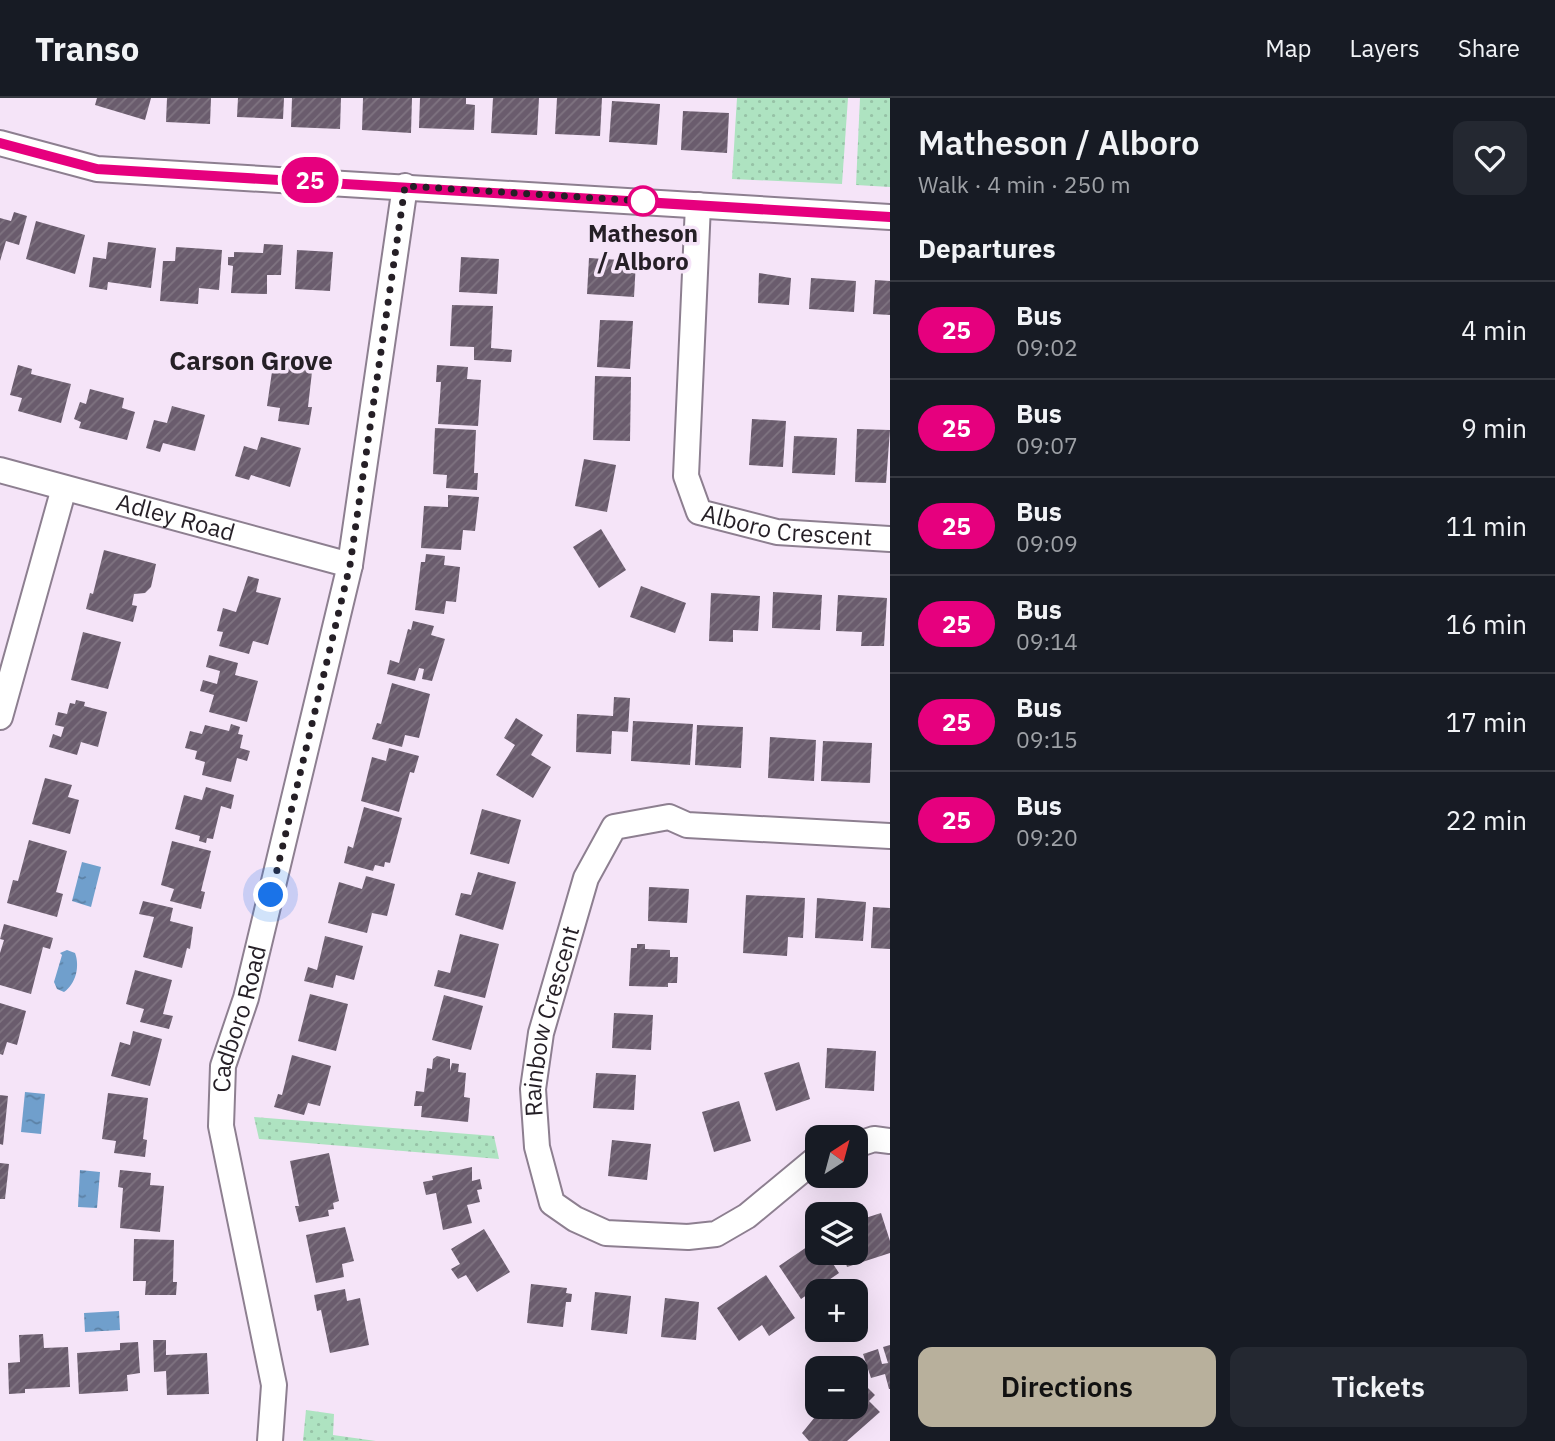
<!DOCTYPE html>
<meta charset="utf-8">
<style>
:root{--surface:#171b24;--page:#242831;--text:#f1f3f6;--muted:#9ea1a6;--line:#363941;--accent:#b8b09c}
body{margin:0;font-family:"IBM Plex Sans",sans-serif;background:var(--page);color:var(--text);height:100vh;display:flex;flex-direction:column;font-size:26px;white-space:nowrap}
*{box-sizing:border-box;margin:0}
p{font-size:23px;color:var(--muted)}
.icon{flex:none;width:38px;height:38px;fill:none;stroke:currentColor;stroke-width:2;stroke-linecap:round;stroke-linejoin:round}
.map{position:relative;flex:1;overflow:hidden}
.panel{display:flex;flex-direction:column;background:var(--surface);width:665px}
.panel>*{flex:none}
.badge{padding:0 14px;border-radius:23px;font-size:24px;line-height:46px}
.needle{width:46px;rotate:36deg}
.buttons{position:absolute;left:805px;top:1027px;display:grid;gap:14px}
.buttons a{display:grid;place-items:center;width:63px;height:63px;border-radius:14px;background:var(--surface);box-shadow:0 7px 28px #0002;font-size:35px}
.you{position:absolute;width:35px;height:35px;margin:-18px;border:5px solid #fff;border-radius:50%;background:#1a73e8;box-shadow:0 0 0 10px #1a73e833}
.map>.badge{position:absolute;translate:-50% -50%;box-shadow:0 0 0 4px #fff}
h2{padding:0 28px;font-size:26px;line-height:63px}
.round{display:grid;place-items:center;flex:none;width:74px;height:74px;border-radius:14px;background:var(--page)}
.overview{display:flex;align-items:center;justify-content:space-between;height:119px;padding:0 28px}
h1{font-size:33px;font-weight:600;line-height:52px}
.cta{display:flex;gap:14px;margin-top:auto;padding:14px 28px}
.cta a{flex:1;height:80px;border-radius:14px;background:var(--accent);color:#111;font-size:28px;font-weight:600;line-height:80px;text-align:center}
.cta a+a{background:var(--page);color:var(--text)}
ul{padding:0;list-style:none}
li{display:flex;align-items:center;gap:21px;height:98px;padding:0 28px;border-top:2px solid var(--line)}
li div{flex:1}
li b{display:block;font-size:26px}
li em{font-style:normal}
li .badge{min-width:77px;font-weight:700;text-align:center}
header{display:flex;align-items:center;gap:42px;box-sizing:border-box;height:98px;padding:0 35px;background:var(--surface);border-bottom:2px solid var(--line)}
header strong{font-size:33px}
nav{display:flex;gap:38px;margin-inline-start:auto;font-size:24px}
main{display:flex;flex:1;min-height:0}
.map>svg:first-child{display:block}
</style>
<header>
<strong>Transo</strong>
<nav><a>Map</a><a>Layers</a><a>Share</a></nav>
</header>
<main>
<div class="map">
<svg width="890" height="1343" viewBox="0 0 890 1343">
<defs>
<pattern id="grass-dots" width="8" height="8" patternUnits="userSpaceOnUse" patternTransform="scale(1.75)"><rect width="8" height="8" fill="#aee3c1"/><path d="M2 2h.1M6 6h.1" fill="none" stroke="#96c2a6" stroke-width="1.8" stroke-linecap="round"/></pattern>
<pattern id="water-ripples" width="26" height="14" patternUnits="userSpaceOnUse" patternTransform="scale(1.75)"><rect width="26" height="14" fill="#709fcc"/><path d="M2 4q2-2 4 0t4 0M15 11q2-2 4 0t4 0" fill="none" stroke="#5c81a5"/></pattern>
<pattern id="building-hatch" width="6" height="6" patternUnits="userSpaceOnUse" patternTransform="scale(1.75)"><rect width="6" height="6" fill="#6a5c6d"/><path d="M-1 1l2-2M0 6l6-6M5 7l2-2" fill="none" stroke="#7f7481"/></pattern>
</defs>
<rect width="100%" height="100%" fill="#f5e4f8"/>
<g fill="url(#grass-dots)">
<path d="M 737,0 L 848,0 L 842,86 L 732,81 Z"/>
<path d="M 860,0 L 890,0 L 890,89 L 856,87 Z"/>
<path d="M 254,1019 L 494,1038 L 499,1061 L 259,1041 Z"/>
<path d="M 306,1312 L 334,1316 L 333,1337 L 376,1343 L 303,1343 Z"/>
</g>
<g fill="url(#water-ripples)">
<path d="M 82,764 L 101,769 L 91,809 L 72,803 Z"/>
<path d="M 67,852 L 75,855 C 80,868 76,886 64,894 L 57,891 L 54,884 L 62,857 L 60,855 Z"/>
<path d="M 25,994 L 45,996 L 41,1036 L 21,1034 Z"/>
<path d="M 80,1072 L 100,1074 L 97,1110 L 78,1109 Z"/>
<path d="M 119,1213 L 120,1232 L 85,1234 L 84,1215 Z"/>
</g>
<g fill="url(#building-hatch)">
<path d="M 97,0 L 151,0 L 145,22 L 95,7 Z"/>
<path d="M 167,0 L 211,0 L 210,26 L 166,24 Z"/>
<path d="M 238,0 L 284,0 L 283,21 L 237,19 Z"/>
<path d="M 292,0 L 341,0 L 340,31 L 291,29 Z"/>
<path d="M 363,0 L 412,0 L 411,35 L 362,32 Z"/>
<path d="M 420,0 L 466,0 L 466,6 L 475,7 L 474,32 L 419,30 Z"/>
<path d="M 493,0 L 539,0 L 537,37 L 491,35 Z"/>
<path d="M 557,0 L 602,0 L 600,38 L 555,36 Z"/>
<path d="M 612,3 L 660,6 L 657,47 L 609,44 Z"/>
<path d="M 683,13 L 729,15 L 727,55 L 681,52 Z"/>
<path d="M 14,114 L 27,118 L 19,147 L 6,143 L 0,163 L 0,120 L 11,123 Z"/>
<path d="M 36,123 L 85,137 L 75,176 L 26,161 Z"/>
<path d="M 108,144 L 156,150 L 151,190 L 108,184 L 107,192 L 89,189 L 93,159 L 106,161 Z"/>
<path d="M 264,146 L 283,147 L 281,177 L 267,177 L 267,196 L 231,195 L 233,168 L 228,167 L 228,159 L 234,159 L 234,154 L 263,155 Z"/>
<path d="M 176,149 L 222,152 L 219,192 L 199,190 L 198,206 L 160,203 L 163,163 L 175,163 Z"/>
<path d="M 297,152 L 333,154 L 330,193 L 295,191 Z"/>
<path d="M 461,159 L 499,161 L 497,196 L 459,194 Z"/>
<path d="M 589,160 L 636,163 L 634,199 L 587,196 Z"/>
<path d="M 759,175 L 791,180 L 789,207 L 758,205 Z"/>
<path d="M 811,180 L 856,183 L 854,214 L 809,211 Z"/>
<path d="M 875,182 L 890,183 L 890,217 L 873,216 Z"/>
<path d="M 452,207 L 493,208 L 491,250 L 512,252 L 511,264 L 474,262 L 474,249 L 450,248 Z"/>
<path d="M 600,222 L 633,223 L 630,271 L 597,269 Z"/>
<path d="M 274,260 L 313,265 L 308,309 L 312,309 L 309,327 L 278,323 L 280,310 L 267,308 Z"/>
<path d="M 18,267 L 32,271 L 31,276 L 71,286 L 61,325 L 18,313 L 22,300 L 10,297 Z"/>
<path d="M 437,267 L 468,269 L 467,281 L 481,282 L 478,328 L 438,326 L 441,284 L 436,284 Z"/>
<path d="M 595,278 L 631,279 L 630,343 L 593,342 Z"/>
<path d="M 90,291 L 124,300 L 122,310 L 135,314 L 127,342 L 79,330 L 81,324 L 74,321 L 80,304 L 86,306 Z"/>
<path d="M 172,308 L 205,317 L 195,353 L 163,345 L 160,354 L 146,350 L 154,322 L 167,325 Z"/>
<path d="M 752,321 L 786,323 L 783,369 L 749,367 Z"/>
<path d="M 435,330 L 476,332 L 474,375 L 478,375 L 477,392 L 446,390 L 447,377 L 433,376 Z"/>
<path d="M 857,331 L 890,332 L 886,385 L 855,384 Z"/>
<path d="M 794,338 L 837,340 L 835,377 L 792,375 Z"/>
<path d="M 261,339 L 301,350 L 290,389 L 251,377 L 249,382 L 235,378 L 244,348 L 257,352 Z"/>
<path d="M 584,361 L 616,367 L 607,414 L 575,408 Z"/>
<path d="M 448,397 L 479,399 L 475,433 L 463,432 L 461,452 L 421,450 L 424,408 L 448,409 Z"/>
<path d="M 601,431 L 626,472 L 599,490 L 573,449 Z"/>
<path d="M 104,452 L 156,466 L 151,489 L 145,495 L 134,496 L 132,507 L 137,508 L 133,524 L 86,511 L 90,495 L 93,496 Z"/>
<path d="M 426,456 L 445,458 L 444,467 L 460,469 L 456,504 L 446,503 L 444,516 L 415,512 L 421,464 L 425,464 Z"/>
<path d="M 248,478 L 259,481 L 256,494 L 281,500 L 268,547 L 253,543 L 249,556 L 219,548 L 223,534 L 217,533 L 223,510 L 236,514 Z"/>
<path d="M 641,488 L 686,505 L 675,535 L 630,519 Z"/>
<path d="M 773,494 L 822,497 L 820,532 L 772,530 Z"/>
<path d="M 711,495 L 760,498 L 758,533 L 733,532 L 733,544 L 709,543 Z"/>
<path d="M 838,497 L 887,500 L 884,548 L 861,548 L 862,534 L 836,533 Z"/>
<path d="M 413,523 L 434,528 L 431,537 L 445,541 L 432,583 L 422,581 L 424,571 L 419,570 L 415,583 L 387,576 L 390,562 L 399,565 L 408,531 L 411,532 Z"/>
<path d="M 83,534 L 121,544 L 108,591 L 71,582 Z"/>
<path d="M 209,557 L 238,565 L 235,577 L 258,583 L 247,624 L 209,614 L 214,597 L 200,593 L 203,582 L 217,586 L 220,573 L 206,569 Z"/>
<path d="M 392,585 L 430,596 L 419,640 L 405,637 L 402,649 L 372,641 L 377,625 L 381,626 Z"/>
<path d="M 614,599 L 630,600 L 628,634 L 612,633 L 611,656 L 576,654 L 577,616 L 613,618 Z"/>
<path d="M 76,602 L 85,604 L 84,608 L 107,614 L 98,649 L 81,644 L 77,657 L 49,649 L 53,636 L 61,639 L 64,629 L 55,627 L 58,614 L 67,616 L 70,605 L 75,606 Z"/>
<path d="M 516,620 L 543,637 L 531,657 L 551,669 L 533,700 L 496,677 L 515,647 L 504,640 Z"/>
<path d="M 633,623 L 693,626 L 690,667 L 631,663 Z"/>
<path d="M 231,626 L 240,629 L 238,636 L 243,637 L 240,650 L 250,653 L 247,663 L 237,660 L 231,684 L 202,677 L 205,664 L 195,661 L 197,653 L 185,650 L 190,633 L 202,636 L 205,627 L 229,633 Z"/>
<path d="M 697,627 L 743,629 L 741,670 L 695,667 Z"/>
<path d="M 770,639 L 816,642 L 814,683 L 768,680 Z"/>
<path d="M 823,643 L 872,645 L 870,685 L 821,683 Z"/>
<path d="M 389,650 L 419,658 L 414,675 L 410,674 L 399,714 L 361,703 L 372,659 L 386,663 Z"/>
<path d="M 45,680 L 72,687 L 68,699 L 79,702 L 70,736 L 32,726 Z"/>
<path d="M 206,689 L 234,697 L 231,711 L 221,708 L 213,741 L 207,740 L 206,745 L 199,743 L 200,738 L 175,731 L 184,697 L 202,702 Z"/>
<path d="M 364,709 L 402,720 L 390,765 L 385,764 L 384,769 L 375,767 L 373,773 L 344,765 L 348,748 L 353,750 Z"/>
<path d="M 482,711 L 521,722 L 509,766 L 470,756 Z"/>
<path d="M 29,742 L 67,753 L 56,794 L 63,796 L 57,819 L 7,805 L 13,782 L 18,783 Z"/>
<path d="M 172,743 L 211,753 L 201,793 L 205,794 L 201,811 L 170,803 L 174,791 L 161,787 Z"/>
<path d="M 478,774 L 516,784 L 503,832 L 455,817 L 461,795 L 471,797 Z"/>
<path d="M 366,778 L 395,786 L 387,818 L 372,815 L 367,835 L 328,825 L 339,784 L 362,791 Z"/>
<path d="M 649,789 L 689,791 L 687,825 L 648,823 Z"/>
<path d="M 746,797 L 805,800 L 803,840 L 788,839 L 787,858 L 743,855 Z"/>
<path d="M 817,800 L 866,804 L 863,843 L 815,840 Z"/>
<path d="M 143,803 L 173,810 L 170,823 L 193,829 L 190,851 L 187,850 L 182,870 L 143,859 L 154,819 L 139,816 Z"/>
<path d="M 873,809 L 890,810 L 890,851 L 871,850 Z"/>
<path d="M 4,826 L 53,840 L 50,851 L 43,849 L 31,896 L 0,887 L 0,855 L 4,842 L 0,841 Z"/>
<path d="M 460,836 L 499,846 L 485,900 L 434,888 L 438,872 L 450,875 Z"/>
<path d="M 325,838 L 363,848 L 354,882 L 336,877 L 333,890 L 304,883 L 308,869 L 317,872 Z"/>
<path d="M 637,846 L 645,846 L 645,851 L 670,852 L 670,859 L 678,859 L 677,885 L 668,885 L 668,889 L 629,888 L 631,850 L 637,850 Z"/>
<path d="M 135,872 L 172,882 L 163,916 L 173,918 L 169,931 L 140,924 L 144,911 L 126,906 Z"/>
<path d="M 310,896 L 348,906 L 336,953 L 298,943 Z"/>
<path d="M 444,897 L 483,908 L 471,952 L 432,942 Z"/>
<path d="M 0,905 L 26,913 L 17,947 L 7,944 L 3,957 L 0,956 Z"/>
<path d="M 614,915 L 653,917 L 651,952 L 612,950 Z"/>
<path d="M 133,933 L 162,941 L 150,988 L 111,978 L 120,944 L 130,947 Z"/>
<path d="M 827,950 L 876,953 L 874,993 L 825,990 Z"/>
<path d="M 292,957 L 331,968 L 320,1008 L 308,1005 L 304,1017 L 274,1009 L 278,996 L 282,997 Z"/>
<path d="M 437,958 L 450,961 L 450,973 L 452,965 L 459,966 L 458,974 L 466,975 L 464,999 L 470,1000 L 468,1024 L 421,1019 L 422,1008 L 414,1008 L 416,993 L 424,994 L 427,970 L 432,971 L 433,961 Z"/>
<path d="M 799,964 L 810,1001 L 776,1013 L 764,975 Z"/>
<path d="M 596,975 L 636,977 L 634,1012 L 593,1010 Z"/>
<path d="M 108,995 L 148,1000 L 143,1041 L 147,1042 L 145,1059 L 114,1055 L 116,1043 L 102,1041 Z"/>
<path d="M 0,997 L 8,998 L 3,1047 L 0,1046 Z"/>
<path d="M 739,1003 L 751,1043 L 714,1054 L 702,1014 Z"/>
<path d="M 612,1042 L 651,1046 L 647,1082 L 608,1078 Z"/>
<path d="M 329,1055 L 339,1103 L 333,1105 L 334,1111 L 328,1112 L 329,1118 L 299,1124 L 295,1108 L 299,1108 L 290,1063 Z"/>
<path d="M 0,1065 L 9,1066 L 5,1101 L 0,1101 Z"/>
<path d="M 472,1069 L 472,1083 L 480,1081 L 482,1091 L 477,1092 L 480,1104 L 467,1107 L 472,1125 L 443,1132 L 436,1095 L 426,1097 L 423,1084 L 433,1082 L 432,1078 Z"/>
<path d="M 120,1072 L 151,1075 L 150,1087 L 164,1088 L 160,1134 L 120,1130 L 123,1090 L 118,1089 Z"/>
<path d="M 881,1115 L 890,1143 L 890,1155 L 847,1169 L 843,1155 L 856,1155 L 856,1123 Z"/>
<path d="M 345,1129 L 354,1163 L 342,1166 L 344,1179 L 316,1185 L 306,1137 Z"/>
<path d="M 484,1131 L 510,1174 L 477,1194 L 466,1177 L 458,1181 L 451,1171 L 460,1166 L 451,1151 Z"/>
<path d="M 134,1141 L 174,1142 L 173,1184 L 177,1184 L 176,1197 L 145,1197 L 146,1183 L 133,1183 Z"/>
<path d="M 817,1142 L 817,1155 L 826,1155 L 839,1175 L 801,1201 L 779,1168 Z"/>
<path d="M 766,1177 L 795,1220 L 769,1238 L 762,1227 L 739,1243 L 717,1210 Z"/>
<path d="M 531,1186 L 567,1190 L 566,1195 L 572,1196 L 571,1204 L 566,1204 L 563,1229 L 527,1225 Z"/>
<path d="M 345,1191 L 347,1203 L 360,1200 L 369,1247 L 330,1255 L 321,1212 L 317,1213 L 314,1197 Z"/>
<path d="M 595,1194 L 631,1198 L 627,1236 L 591,1232 Z"/>
<path d="M 665,1200 L 699,1204 L 696,1242 L 661,1239 Z"/>
<path d="M 43,1236 L 44,1250 L 68,1249 L 70,1289 L 25,1291 L 25,1295 L 9,1296 L 8,1265 L 20,1264 L 19,1237 Z"/>
<path d="M 153,1242 L 166,1242 L 166,1257 L 207,1255 L 209,1296 L 167,1297 L 166,1273 L 154,1274 Z"/>
<path d="M 138,1244 L 140,1275 L 127,1277 L 128,1293 L 79,1296 L 77,1255 L 120,1252 L 120,1245 Z"/>
<path d="M 890,1247 L 890,1291 L 889,1291 L 885,1276 L 871,1280 L 863,1256 L 878,1251 L 882,1266 L 888,1265 L 883,1249 Z"/>
<path d="M 868,1290 L 875,1297 L 869,1303 L 880,1314 L 847,1343 L 809,1343 L 802,1335 L 823,1309 L 856,1309 L 856,1291 L 861,1297 Z"/>
</g>
<g fill="none" stroke-linecap="round" stroke-linejoin="round">
<defs>
<g id="minor">
<path d="M 0,45 L 97,71 L 890,119"/>
<path id="s1" d="M 698,107 L 686,378 L 699,414 L 777,434 L 890,441"/>
<path id="s2" d="M 0,372 L 350,467"/>
<path d="M 0,619 L 64,390"/>
<path d="M 856,1047 L 874,1041 L 890,1043"/>
<path id="s3" d="M 817,1060 L 747,1118 L 716,1136 L 688,1139 L 606,1135 L 575,1121 L 552,1105 L 537,1049 L 533,991 L 541,935 L 586,780 L 614,729 L 669,719 L 687,727 L 890,738"/>
<path id="s4" d="M 270,1343 L 274,1287 L 221,1028 L 223,968 L 246,900 L 350,467 L 405,88"/>
</g>
</defs>
<use href="#minor" stroke="#8d7f90" stroke-width="28"/>
<use href="#minor" stroke="#fff" stroke-width="24"/>
</g>
<g fill="none" stroke-linecap="round" stroke-linejoin="round">
<defs>
<path id="line" d="M 0,45 L 97,71 L 890,119"/>
</defs>
<use href="#line" stroke="#fff" stroke-width="16"/>
<use href="#line" stroke="#e6007e" stroke-width="10"/>
<path stroke="#251f26" stroke-width="7" stroke-dasharray="0 12.6" d="M 271,797 L 350,467 L 405,88 L 643,103"/>
</g>
<circle fill="#fff" stroke="#e6007e" stroke-width="3.5" cx="643" cy="103" r="14"/>
<g text-anchor="middle" stroke-width="7" stroke-linejoin="round" paint-order="stroke">
<g font-size="24" font-weight="bold" fill="#251f26" stroke="#f5e4f8">
<text x="643" y="144">Matheson<tspan x="643" dy="28">/ Alboro</tspan></text>
</g>
<g font-size="24" fill="#251f26" stroke="#f5e4f8">
<text dy="8" stroke="none"><textPath href="#s2" startOffset="182">Adley Road</textPath></text>
<text dy="8" stroke="none"><textPath href="#s1" startOffset="399">Alboro Crescent</textPath></text>
<text dy="8" stroke="none"><textPath href="#s4" startOffset="430">Cadboro Road</textPath></text>
<text dy="8" stroke="none"><textPath href="#s3" startOffset="485">Rainbow Crescent</textPath></text>
</g>
<g font-size="26" font-weight="bold" fill="#251f26" stroke="#f5e4f8">
<text x="251" y="272">Carson Grove</text>
</g>
</g>
</svg>
<div class="buttons">
<a><svg class="needle" viewBox="-14 -14 28 28"><path d="M0-13l5 13h-10z" fill="#e53935"/><path d="M0 13l5-13h-10z" fill="#9ea1a6"/></svg></a>
<a><svg class="icon" aria-label="layers" viewBox="0 0 24 24"><path d="M12 4l9 5-9 5-9-5zM3 14l9 5 9-5"/></svg></a>
<a>+</a>
<a>−</a>
</div>
<div class="you" style="left:271px;top:797px"></div>
<b class="badge" style="left:310px;top:82px;background:#e6007e;color:#fff">25</b>
</div>
<section class="panel">
<div class="overview"><div><h1>Matheson / Alboro</h1><p>Walk · 4 min · 250 m</p></div><a class="round"><svg class="icon" aria-label="heart" viewBox="0 0 24 24"><path d="M12 20l-8-8c-3-5 5-10 8-4 3-6 11-1 8 4z"/></svg></a></div>
<h2>Departures</h2>
<ul>
<li><span class="badge" style="background:#e6007e;color:#fff">25</span><div><b>Bus</b><p>09:02</p></div><em>4 min</em></li>
<li><span class="badge" style="background:#e6007e;color:#fff">25</span><div><b>Bus</b><p>09:07</p></div><em>9 min</em></li>
<li><span class="badge" style="background:#e6007e;color:#fff">25</span><div><b>Bus</b><p>09:09</p></div><em>11 min</em></li>
<li><span class="badge" style="background:#e6007e;color:#fff">25</span><div><b>Bus</b><p>09:14</p></div><em>16 min</em></li>
<li><span class="badge" style="background:#e6007e;color:#fff">25</span><div><b>Bus</b><p>09:15</p></div><em>17 min</em></li>
<li><span class="badge" style="background:#e6007e;color:#fff">25</span><div><b>Bus</b><p>09:20</p></div><em>22 min</em></li>
</ul>
<div class="cta"><a>Directions</a><a>Tickets</a></div>
</section>
</main>
